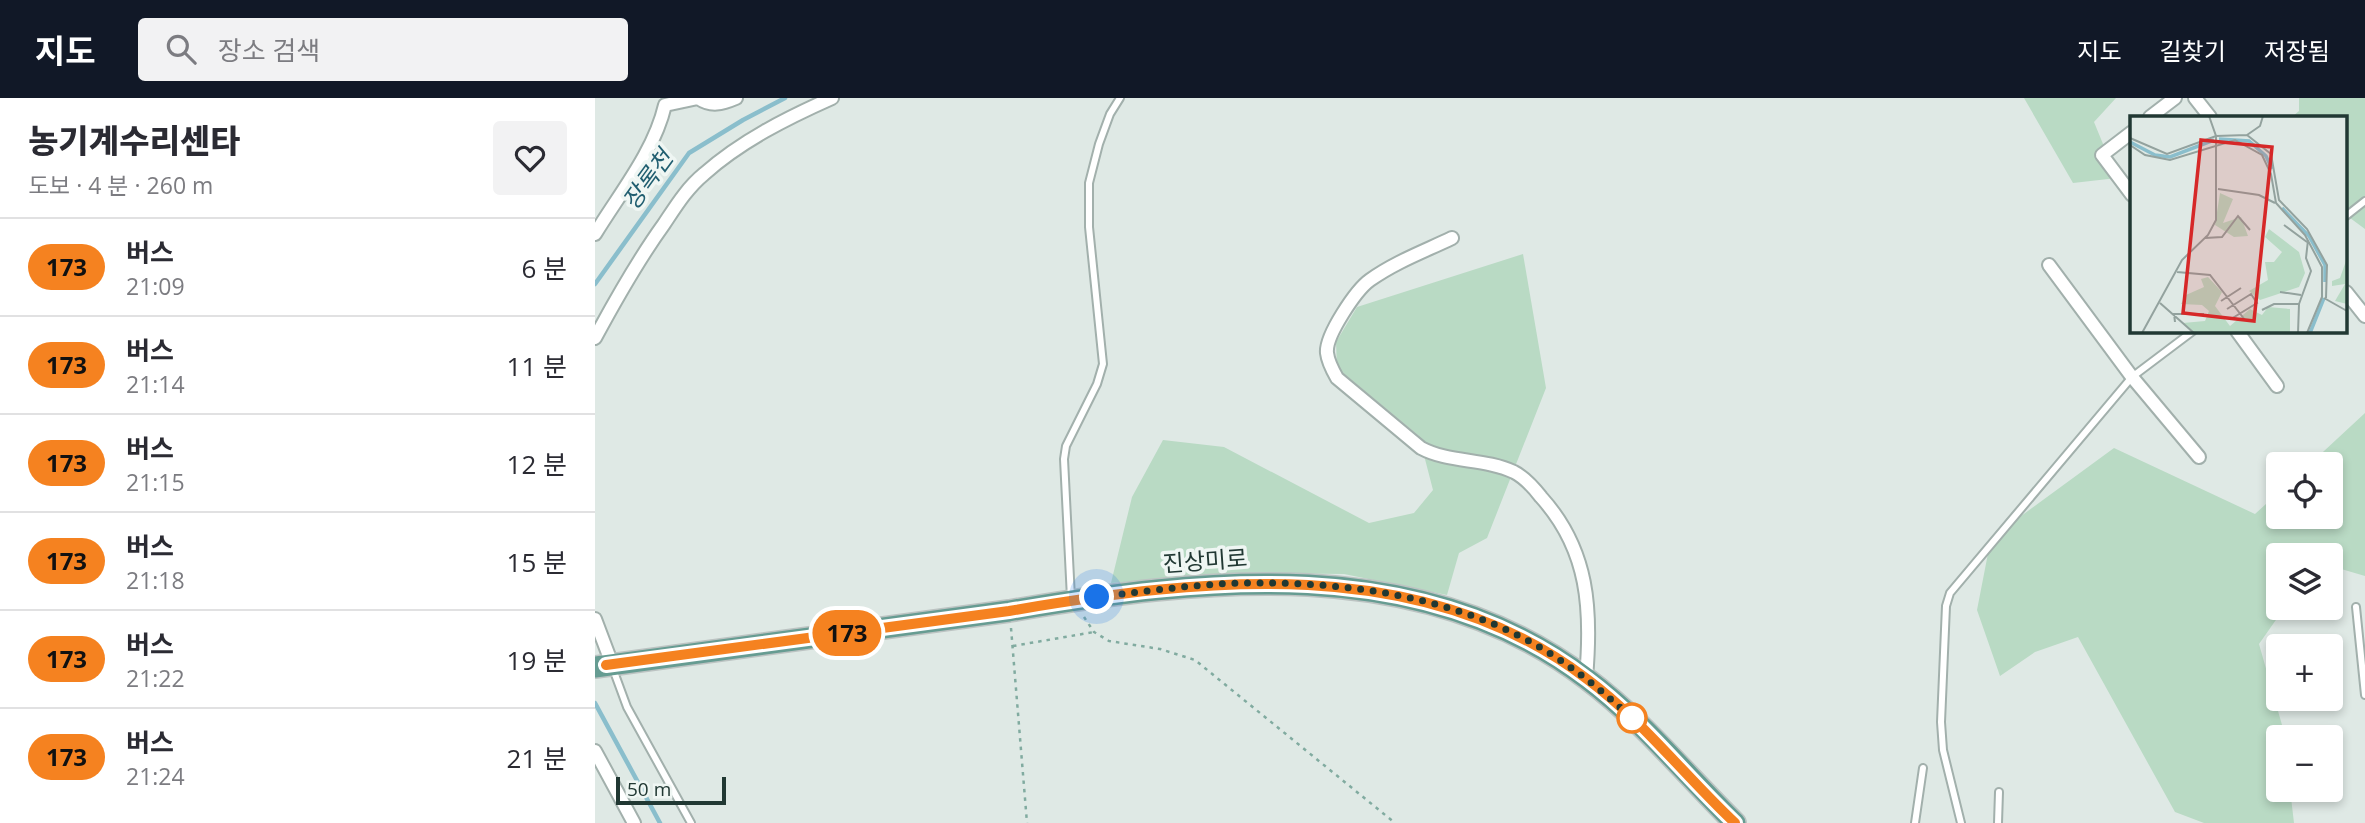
<!DOCTYPE html>
<html lang="ko">
<meta charset="utf-8">
<style>
:root{--surface:#fff;--page:#f2f2f3;--text:#2b2b33;--muted:#7c7c81;--line:#e1e1e2;--accent:#111827}
body{margin:0;font-family:"Open Sans","Noto Sans KR",sans-serif;background:var(--page);color:var(--text);height:100vh;display:flex;flex-direction:column;font-size:26px;white-space:nowrap}
*{box-sizing:border-box;margin:0}
p{font-size:23px;color:var(--muted)}
.icon{flex:none;width:38px;height:38px;fill:none;stroke:currentColor;stroke-width:2;stroke-linecap:round;stroke-linejoin:round}
.map{position:relative;flex:1;overflow:hidden}
.side{display:flex;flex-direction:column;background:var(--surface);width:595px}
.side>*{flex:none}
.badge{padding:0 14px;border-radius:23px;font-size:24px;line-height:46px}
.controls{position:absolute;left:1671px;top:354px;display:grid;gap:14px}
.controls a{display:grid;place-items:center;width:77px;height:77px;border-radius:7px;background:var(--surface);box-shadow:0 4px 10px #0003;font-size:35px}
.scale{position:absolute;left:21px;bottom:18px;width:110px;box-sizing:border-box;padding-left:7px;border:4px solid #213833;border-top:0;font-size:19px;line-height:24px;white-space:nowrap;color:#213833;-webkit-text-stroke:5px #eff6f3;paint-order:stroke}
.you{position:absolute;width:35px;height:35px;margin:-18px;border:5px solid #fff;border-radius:50%;background:#1a73e8;box-shadow:0 0 0 10px #1a73e833}
.map>.badge{position:absolute;translate:-50% -50%;box-shadow:0 0 0 4px #fff}
.round{display:grid;place-items:center;flex:none;width:74px;height:74px;border-radius:7px;background:var(--page)}
.summary{display:flex;align-items:center;justify-content:space-between;height:119px;padding:0 28px}
h1{font-size:33px;font-weight:800;line-height:52px}
ul{padding:0;list-style:none}
li{display:flex;align-items:center;gap:21px;height:98px;padding:0 28px;border-top:2px solid var(--line)}
li div{flex:1}
li b{display:block;font-size:26px}
li em{font-style:normal}
li .badge{min-width:77px;font-weight:700;text-align:center}
header{display:flex;align-items:center;gap:42px;box-sizing:border-box;height:98px;padding:0 35px;background:var(--accent);color:#fff}
header strong{font-size:33px}
nav{display:flex;gap:38px;margin-inline-start:auto;font-size:24px}
.search{width:490px;height:63px;background:var(--page);display:flex;align-items:center;gap:18px;box-sizing:border-box;padding:0 24px;border-radius:7px;color:var(--muted);font-size:26px}
main{display:flex;flex:1;min-height:0}
.map>svg:first-child{display:block}
</style>
<header>
<strong>지도</strong>
<div class="search"><svg class="icon" aria-label="search" viewBox="0 0 24 24"><circle cx="10" cy="10" r="6"/><path d="M15 15l6 6"/></svg>장소 검색</div>
<nav><a>지도</a><a>길찾기</a><a>저장됨</a></nav>
</header>
<main>
<section class="side">
<div class="summary"><div><h1>농기계수리센타</h1><p>도보 · 4 분 · 260 m</p></div><a class="round"><svg class="icon" aria-label="heart" viewBox="0 0 24 24"><path d="M12 20l-8-8c-3-5 5-10 8-4 3-6 11-1 8 4z"/></svg></a></div>
<ul>
<li><span class="badge" style="background:#f58220;color:#111">173</span><div><b>버스</b><p>21:09</p></div><em>6 분</em></li>
<li><span class="badge" style="background:#f58220;color:#111">173</span><div><b>버스</b><p>21:14</p></div><em>11 분</em></li>
<li><span class="badge" style="background:#f58220;color:#111">173</span><div><b>버스</b><p>21:15</p></div><em>12 분</em></li>
<li><span class="badge" style="background:#f58220;color:#111">173</span><div><b>버스</b><p>21:18</p></div><em>15 분</em></li>
<li><span class="badge" style="background:#f58220;color:#111">173</span><div><b>버스</b><p>21:22</p></div><em>19 분</em></li>
<li><span class="badge" style="background:#f58220;color:#111">173</span><div><b>버스</b><p>21:24</p></div><em>21 분</em></li>
</ul>
</section>
<div class="map">
<svg width="1770" height="725" viewBox="0 0 1770 725">
<rect width="100%" height="100%" fill="#dfe9e5"/>
<g fill="#b9dac4">
<path d="M 1429,0 L 1521,0 L 1499,24 L 1522,80 L 1478,85 Z"/>
<path d="M 1704,0 L 1770,0 L 1770,131 L 1751,117 L 1751,19 L 1697,19 L 1704,13 Z"/>
<path d="M 928,156 L 951,290 L 892,440 L 864,455 L 852,497 L 749,476 L 650,475 L 516,485 L 537,399 L 568,342 L 629,349 L 774,425 L 819,415 L 838,392 L 824,338 L 742,270 L 741,244 L 762,209 Z"/>
<path d="M 1770,315 L 1770,478 L 1736,468 L 1736,457 L 1684,457 L 1684,509 L 1690,509 L 1664,546 L 1689,634 L 1690,639 L 1684,639 L 1684,691 L 1695,691 L 1699,725 L 1609,725 L 1580,714 L 1483,539 L 1440,554 L 1405,578 L 1382,512 L 1396,440 L 1519,350 L 1660,416 L 1683,395 L 1684,418 L 1736,418 L 1736,366 L 1715,366 Z"/>
</g>
<g fill="none" stroke-linecap="round" stroke-linejoin="round">
<g stroke="#8abecc" stroke-width="4.5">
<path d="M 0,186 L 94,55 L 148,22 L 190,0"/>
<path d="M 0,605 L 65,725"/>
</g>
<defs>
<g id="lane">
<path d="M 1751,118 L 1770,103"/>
<path d="M 476,500 L 469,361 L 471,348 L 502,286 L 508,266 L 494,129 L 494,85 L 504,46 L 515,16 L 525,0"/>
<path d="M 1761,509 L 1770,597"/>
<path d="M 18,571 L 32,609 L 96,725"/>
<path d="M 1320,725 L 1328,670"/>
<path d="M 1366,725 L 1348,652 L 1346,624 L 1351,508 L 1355,495 L 1537,279 L 1598,233"/>
<path d="M 1403,725 L 1404,694"/>
</g>
<g id="street">
<path d="M 1600,0 L 1615,19"/>
<path d="M 1555,19 L 1580,0"/>
<path d="M 1537,34 L 1507,57 L 1537,97"/>
<path d="M 0,136 C 25,95 59,54 70,7 L 103,0 C 116,9 127,6 141,0"/>
<path d="M 857,140 C 830,153 800,164 775,182 C 761,192 730,238 732,255 C 733,264 738,273 742,280 L 826,350 C 854,365 889,360 919,374 C 929,379 939,390 946,399 C 994,452 997,512 991,580"/>
<path d="M 1454,167 L 1537,279 L 1604,359"/>
<path d="M 1751,194 L 1770,218"/>
<path d="M 1642,233 L 1682,288"/>
<path d="M 0,240 C 21,201 43,162 69,126 C 81,108 92,90 109,76 C 146,43 192,20 237,0"/>
<path d="M 0,521 L 17,566"/>
<path d="M 0,653 L 39,725"/>
</g>
<path id="primary" d="M 0,569 L 414,513 C 607,480 826,454 992,581 C 1047,622 1091,677 1140,725"/>
</defs>
<use href="#lane" stroke="#a2b0ac" stroke-width="10"/>
<use href="#street" stroke="#a2b0ac" stroke-width="16"/>
<use href="#primary" stroke="#bcc3c2" stroke-width="24"/>
<g stroke="#81aba0" stroke-width="2.5" stroke-dasharray="3.5 5" stroke-linecap="butt">
<path d="M 489,519 L 499,534 L 514,543 L 565,551 L 600,562 L 800,725"/>
<path d="M 416,530 L 432,725"/>
<path d="M 418,548 L 499,534"/>
</g>
<use href="#lane" stroke="#fff" stroke-width="6"/>
<use href="#street" stroke="#fff" stroke-width="12"/>
<use href="#primary" stroke="#669c92" stroke-width="21"/>
</g>
<g fill="none" stroke-linecap="round" stroke-linejoin="round">
<defs>
<path id="line" d="M 11,567 L 414,513 C 607,480 826,454 992,581 C 1047,622 1090,678 1140,725"/>
</defs>
<use href="#line" stroke="#fff" stroke-width="16"/>
<use href="#line" stroke="#f58220" stroke-width="10"/>
<path stroke="#213833" stroke-width="7" stroke-dasharray="0 12.6" d="M 502,499 C 557,493 612,484 667,485 C 756,485 851,499 930,541 C 970,562 1004,590 1037,620"/>
</g>
<circle fill="#fff" stroke="#f58220" stroke-width="3.5" cx="1037" cy="620" r="14"/>
<g text-anchor="middle" stroke-width="7" stroke-linejoin="round" paint-order="stroke">
<g font-size="23" fill="#213833" stroke="#eff6f3">
<text transform="translate(610 463) rotate(-4)" y="8">진상미로</text>
</g>
<g font-size="24" font-style="italic" fill="#205e70" stroke="#eff6f3">
<text transform="translate(53 82) rotate(-54)" y="8">장록천</text>
</g>
</g>
<g transform="translate(1535 18)">
<rect width="217" height="217" fill="#dfe9e5"/>
<path d="M 90,77 L 103,83 L 93,107 L 111,101 L 118,120 L 104,121 L 85,109 ZM 139,113 L 169,136 L 175,157 L 169,171 L 130,184 L 119,175 L 138,164 L 135,146 L 144,146 L 152,136 L 135,121 ZM 217,142 L 217,188 L 205,185 L 215,168 L 202,170 L 202,165 L 210,162 ZM 78,161 L 92,176 L 85,190 L 100,210 L 120,193 L 132,199 L 138,191 L 160,193 L 160,217 L 62,217 L 53,207 L 75,205 L 79,195 L 72,189 L 51,188 L 56,179 L 74,171 L 71,163 Z" fill="#b9dac4"/>
<path fill="none" stroke="#8abecc" stroke-width="3.5" d="M 89,23 L 119,25 L 136,40 L 142,53M 0,26 L 25,39 L 40,41 L 84,24M 152,92 L 179,120 L 195,149 L 195,166M 180,217 L 194,182"/>
<path fill="none" stroke="#93a29e" stroke-width="2" d="M 117,19 L 130,10 L 133,0M 0,22 L 37,38 L 86,20 L 117,19 L 141,38 L 149,84 L 177,113 L 197,149 L 196,182M 0,29 L 15,39 L 40,44 L 105,24 L 132,39 L 141,58 L 146,87 L 175,119 L 192,151 L 192,181 L 177,217M 88,73 L 129,79 L 145,87M 154,109 L 177,126M 75,122 L 92,121 L 108,100 L 120,114M 47,156 L 80,159 L 115,204M 150,176 L 171,179M 194,182 L 217,195M 91,185 L 111,172M 30,187 L 64,217M 169,188 L 181,155 L 176,142 L 178,124M 97,193 L 121,178 L 127,187 L 101,203M 132,194 L 144,188 L 169,188 L 168,217M 45,206 L 44,198 L 74,198M 12,217 L 52,144 L 78,119 L 86,104 L 86,20 L 79,0"/>
<path fill="#d62828" fill-opacity="0.15" stroke="#d62828" stroke-width="3.5" d="M 71,24 L 142,31 L 124,205 L 53,197 Z"/>
<rect width="217" height="217" fill="none" stroke="#213833" stroke-width="3.5"/>
</g>
</svg>
<div class="controls">
<a><svg class="icon" aria-label="locate" viewBox="0 0 24 24"><circle cx="12" cy="12" r="6"/><path d="M12 2v4M12 18v4M2 12h4M18 12h4"/></svg></a>
<a><svg class="icon" aria-label="layers" viewBox="0 0 24 24"><path d="M12 4l9 5-9 5-9-5zM3 14l9 5 9-5"/></svg></a>
<a>+</a>
<a>−</a>
</div>
<div class="scale">50 m</div>
<div class="you" style="left:502px;top:499px"></div>
<b class="badge" style="left:252px;top:535px;background:#f58220;color:#111">173</b>
</div>
</main>
